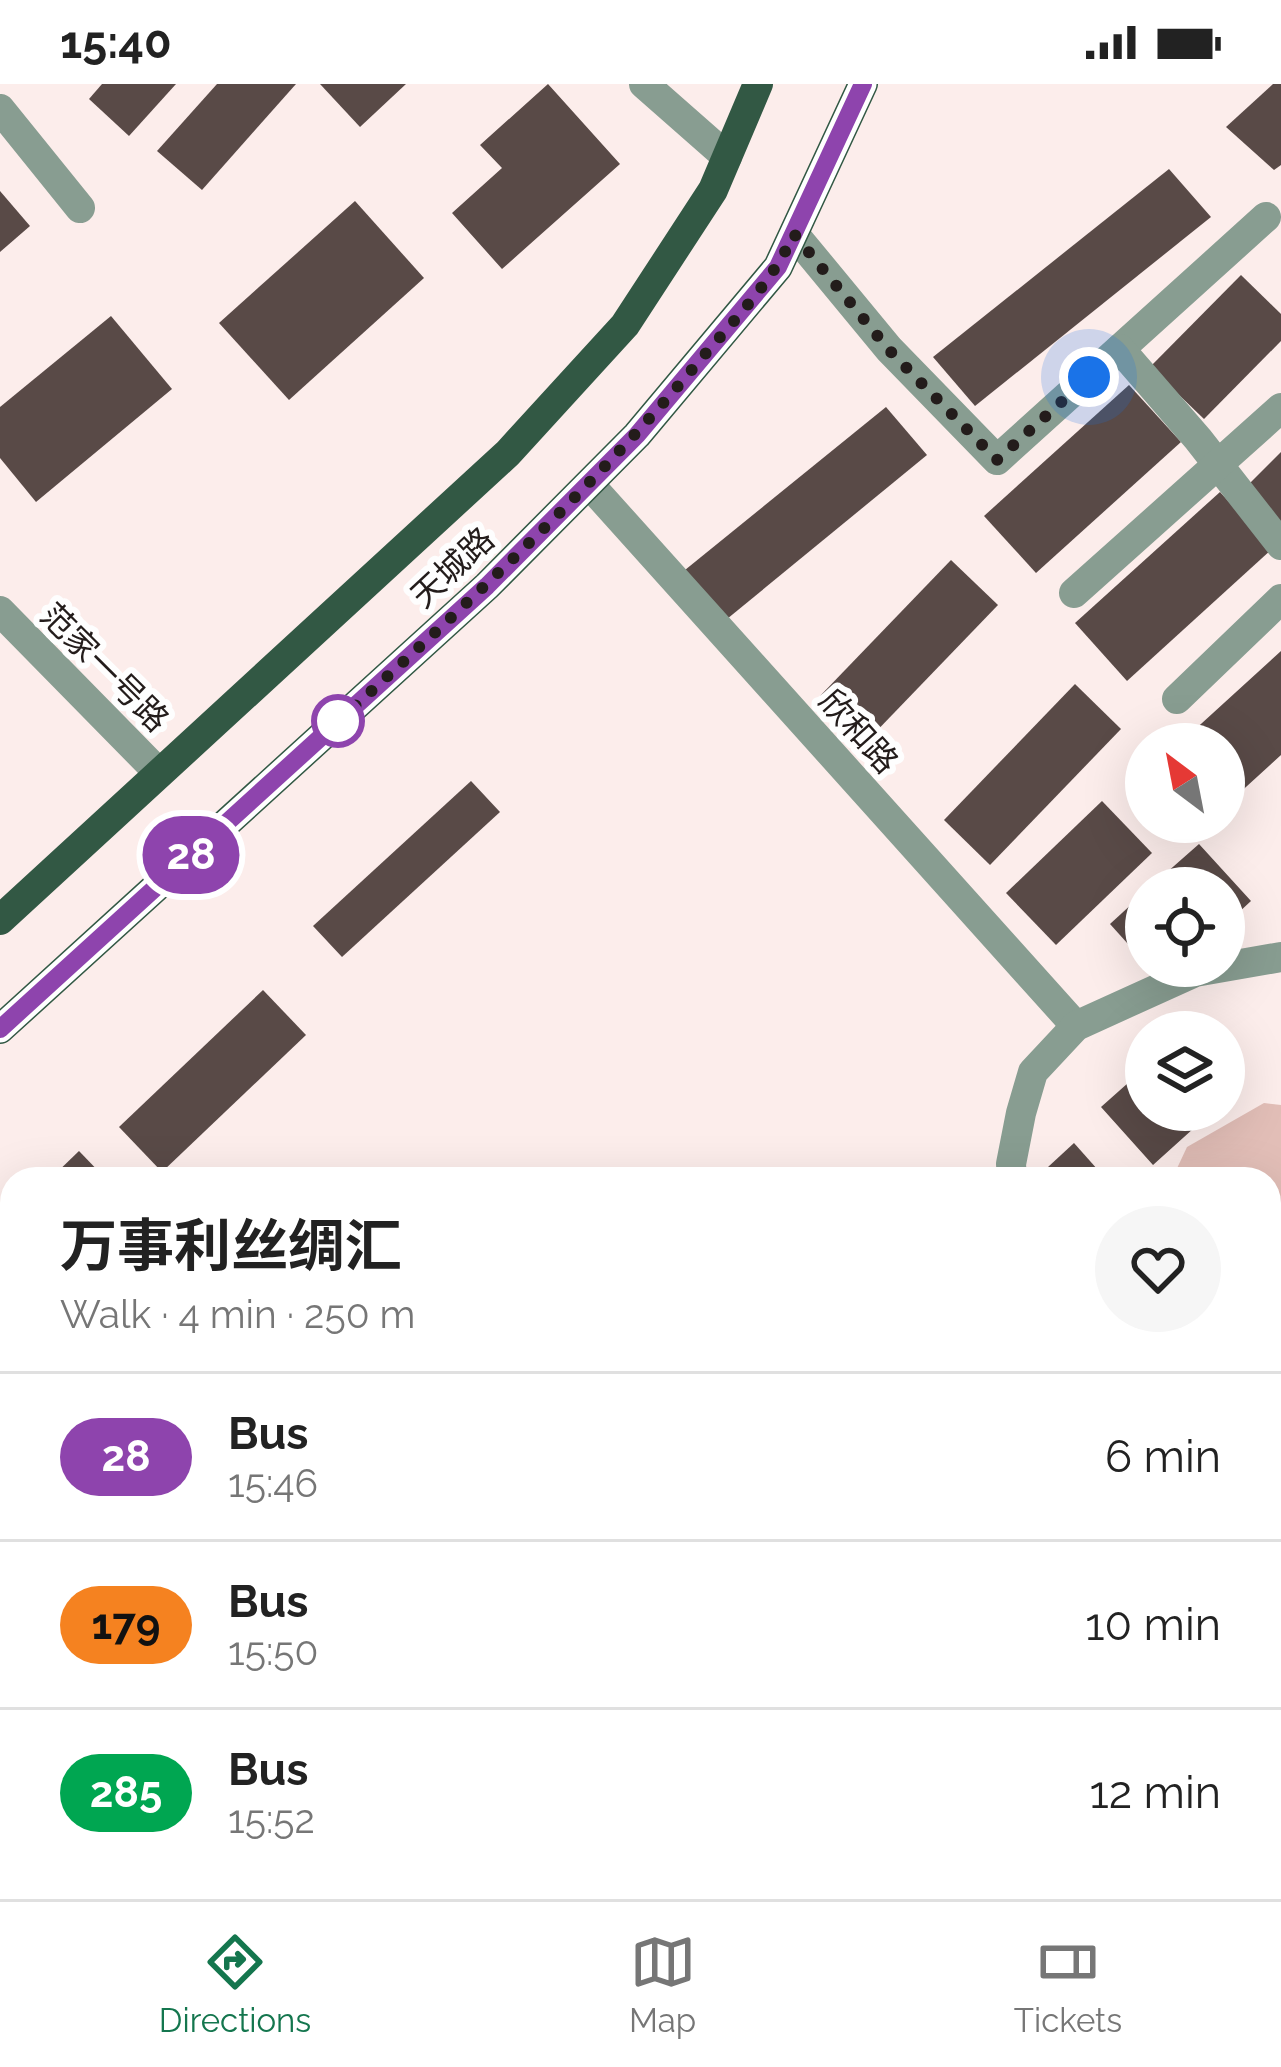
<!DOCTYPE html>
<meta charset="utf-8">
<style>
:root{--surface:#fff;--page:#f6f6f6;--text:#222;--muted:#767676;--line:#e0e0e0;--accent:#14764e}
body{margin:0;font-family:Raleway,"Noto Sans SC",sans-serif;background:var(--page);color:var(--text);height:100vh;display:flex;flex-direction:column;font-size:45px;white-space:nowrap}
*{box-sizing:border-box;margin:0}
p{font-size:39px;color:var(--muted)}
.icon{flex:none;width:66px;height:66px;fill:none;stroke:currentColor;stroke-width:2;stroke-linecap:round;stroke-linejoin:round}
.map{position:relative;flex:1;overflow:hidden}
.details{position:absolute;left:0px;top:1083px;width:1281px;height:732px;display:flex;flex-direction:column;background:var(--surface);border-radius:36px 36px 0 0;box-shadow:0 12px 48px #0002}
.details>*{flex:none}
.badge{padding:0 24px;border-radius:39px;font-size:42px;line-height:78px}
.needle{width:78px;rotate:328deg}
.controls{position:absolute;left:1125px;top:639px;display:grid;gap:24px}
.controls a{display:grid;place-items:center;width:120px;height:120px;border-radius:50%;background:var(--surface);box-shadow:0 12px 48px #0002;font-size:60px}
.you{position:absolute;width:60px;height:60px;margin:-30px;border:9px solid #fff;border-radius:50%;background:#1a73e8;box-shadow:0 0 0 18px #1a73e833}
.map>.badge{position:absolute;translate:-50% -50%;box-shadow:0 0 0 6px #fff}
.round{display:grid;place-items:center;flex:none;width:126px;height:126px;border-radius:63px;background:var(--page)}
.headline{display:flex;align-items:center;justify-content:space-between;height:204px;padding:0 60px}
h1{font-size:57px;font-weight:700;line-height:90px}
ul{padding:0;list-style:none}
li{display:flex;align-items:center;gap:36px;height:168px;padding:0 60px;border-top:3px solid var(--line)}
li div{flex:1}
li b{display:block;font-size:45px}
li em{font-style:normal}
li .badge{min-width:132px;font-weight:700;text-align:center}
.status{display:flex;justify-content:space-between;align-items:center;height:84px;padding:0 60px;background:var(--surface);direction:ltr}
.status svg{height:33px;fill:currentColor}
.tab-bar{display:flex;justify-content:space-around;align-items:center;height:168px;border-top:3px solid var(--line);background:var(--surface);font-size:33px;color:var(--muted)}
.tab-bar a{display:grid;justify-items:center;gap:6px}
.tab-bar .selected{color:var(--accent)}
.map>svg:first-child{display:block}
</style>
<div class="status"><b>15:40</b><svg viewBox="0 0 49 12"><path d="M0 12V9h3v3zM5 12V6h3v6zM10 12V3h3v9zM15 12V0h3v12zM26 1h20v11H26zM47 4h2v5h-2z"/></svg></div>
<div class="map">
<svg width="1281" height="1815" viewBox="0 0 1281 1815">
<rect width="100%" height="100%" fill="#fcedeb"/>
<g fill="#e2beb7">
<path d="M 1264,1019 L 1281,1021 L 1281,1343 L 1269,1337 L 1269,1095 L 1172,1095 L 1187,1063 Z"/>
<path d="M 844,1803 L 1108,1803 L 1117,1815 L 854,1815 Z"/>
</g>
<g fill="#594a47">
<path d="M 102,0 L 176,0 L 129,52 L 89,15 Z"/>
<path d="M 217,0 L 296,0 L 202,106 L 157,67 Z"/>
<path d="M 320,0 L 406,0 L 360,43 Z"/>
<path d="M 548,0 L 620,80 L 502,185 L 452,129 L 502,84 L 480,61 Z"/>
<path d="M 1273,0 L 1281,0 L 1281,81 L 1274,86 L 1226,43 Z"/>
<path d="M 1169,85 L 1211,133 L 975,322 L 933,273 Z"/>
<path d="M 0,107 L 30,142 L 0,168 Z"/>
<path d="M 355,117 L 424,194 L 289,316 L 219,239 Z"/>
<path d="M 1241,191 L 1281,230 L 1281,257 L 1204,335 L 1150,283 Z"/>
<path d="M 111,232 L 172,305 L 36,418 L 0,374 L 0,323 Z"/>
<path d="M 1129,301 L 1181,358 L 1036,489 L 984,432 Z"/>
<path d="M 886,323 L 927,371 L 727,535 L 685,486 Z"/>
<path d="M 1281,368 L 1281,439 L 1245,404 Z"/>
<path d="M 1220,408 L 1272,465 L 1127,597 L 1075,539 Z"/>
<path d="M 951,476 L 998,521 L 867,657 L 820,612 Z"/>
<path d="M 1281,567 L 1281,671 L 1224,723 L 1224,660 L 1179,660 Z"/>
<path d="M 1075,600 L 1121,645 L 990,781 L 944,736 Z"/>
<path d="M 471,697 L 500,728 L 342,873 L 313,842 Z"/>
<path d="M 1102,717 L 1152,769 L 1056,861 L 1006,809 Z"/>
<path d="M 1199,760 L 1251,817 L 1224,842 L 1224,804 L 1149,804 Z"/>
<path d="M 1146,807 L 1146,880 L 1110,840 Z"/>
<path d="M 263,906 L 306,951 L 162,1088 L 119,1043 Z"/>
<path d="M 1224,982 L 1242,1001 L 1224,1017 Z"/>
<path d="M 1146,983 L 1146,1026 L 1214,1026 L 1153,1081 L 1101,1023 Z"/>
<path d="M 1074,1059 L 1106,1095 L 1035,1095 Z"/>
<path d="M 79,1067 L 106,1095 L 50,1095 Z"/>
<path d="M 12,1131 L 12,1219 L 0,1230 L 0,1143 Z"/>
<path d="M 1269,1456 L 1281,1469 L 1281,1477 L 1269,1488 Z"/>
<path d="M 1281,1607 L 1281,1705 L 1269,1714 L 1269,1616 Z"/>
<path d="M 373,1803 L 500,1803 L 486,1815 L 380,1815 Z"/>
<path d="M 572,1803 L 643,1803 L 653,1815 L 560,1815 Z"/>
<path d="M 753,1803 L 819,1803 L 831,1815 L 740,1815 Z"/>
</g>
<g fill="none" stroke-linecap="round" stroke-linejoin="round">
<g stroke="#889d91" stroke-width="30">
<path d="M 644,0 L 727,73"/>
<path d="M 0,25 L 80,124"/>
<path d="M 794,150 L 889,265 L 997,376 L 1266,133"/>
<path d="M 1120,265 L 1198,355 L 1281,461"/>
<path d="M 589,400 L 1076,942"/>
<path d="M 1074,509 L 1281,324"/>
<path d="M 0,527 L 159,689"/>
<path d="M 1177,615 L 1281,515"/>
<path d="M 1012,1095 L 1011,1080 L 1021,1029 L 1033,988 L 1076,942 L 1195,888 L 1281,873"/>
<path d="M 1269,1404 L 1281,1398"/>
<path d="M 0,1492 L 12,1502"/>
<path d="M 1269,1601 L 1281,1591"/>
<path d="M 1269,1745 L 1281,1735"/>
<path d="M 1269,1794 L 1281,1784"/>
<path d="M 1140,1803 L 1150,1815"/>
<path d="M 268,1815 L 282,1803"/>
<path d="M 674,1815 L 687,1803"/>
<path d="M 1179,1815 L 1195,1803"/>
<path d="M 1242,1815 L 1257,1803"/>
</g>
<g stroke="#325844" stroke-width="30">
<path d="M 0,836 L 508,369 L 625,241 L 713,106 L 758,0"/>
<path d="M 0,945 L 487,502 L 637,351 L 778,183 L 863,0"/>
</g>
</g>
<g fill="none" stroke-linecap="round" stroke-linejoin="round">
<defs>
<path id="line" d="M 0,945 L 487,502 L 637,351 L 778,183 L 863,0"/>
</defs>
<use href="#line" stroke="#fff" stroke-width="27"/>
<use href="#line" stroke="#8e44ad" stroke-width="18"/>
<path stroke="#231c1b" stroke-width="12" stroke-dasharray="0 21.6" d="M 338,637 L 331,644 C 460,526 589,409 701,275 C 735,235 772,198 794,150 L 889,266 L 997,376 L 1089,293"/>
</g>
<circle fill="#fff" stroke="#8e44ad" stroke-width="6" cx="338" cy="637" r="24"/>
<g text-anchor="middle" stroke-width="12" stroke-linejoin="round" paint-order="stroke">
<g font-size="33" fill="#231c1b" stroke="#fefefe">
<text transform="translate(452 483) rotate(-43)" y="12">天城路</text>
<text transform="translate(105 583) rotate(45)" y="12">范家一号路</text>
<text transform="translate(859 647) rotate(48)" y="12">欣和路</text>
</g>
</g>
</svg>
<div class="controls">
<a><svg class="needle" viewBox="-14 -14 28 28"><path d="M0-13l5 13h-10z" fill="#e53935"/><path d="M0 13l5-13h-10z" fill="#767676"/></svg></a>
<a><svg class="icon" aria-label="locate" viewBox="0 0 24 24"><circle cx="12" cy="12" r="6"/><path d="M12 2v4M12 18v4M2 12h4M18 12h4"/></svg></a>
<a><svg class="icon" aria-label="layers" viewBox="0 0 24 24"><path d="M12 4l9 5-9 5-9-5zM3 14l9 5 9-5"/></svg></a>
</div>
<div class="you" style="left:1089px;top:293px"></div>
<b class="badge" style="left:191px;top:771px;background:#8e44ad;color:#fff">28</b>
<section class="details">
<div class="headline"><div><h1>万事利丝绸汇</h1><p>Walk · 4 min · 250 m</p></div><a class="round"><svg class="icon" aria-label="heart" viewBox="0 0 24 24"><path d="M12 20l-8-8c-3-5 5-10 8-4 3-6 11-1 8 4z"/></svg></a></div>
<ul>
<li><span class="badge" style="background:#8e44ad;color:#fff">28</span><div><b>Bus</b><p>15:46</p></div><em>6 min</em></li>
<li><span class="badge" style="background:#f58220;color:#111">179</span><div><b>Bus</b><p>15:50</p></div><em>10 min</em></li>
<li><span class="badge" style="background:#00a651;color:#fff">285</span><div><b>Bus</b><p>15:52</p></div><em>12 min</em></li>
</ul>
</section>
</div>
<nav class="tab-bar">
<a class="selected"><svg class="icon" aria-label="directions" viewBox="0 0 24 24"><path d="M12 3l9 9-9 9-9-9zM9 14v-3h6M13 9l2 2-2 2"/></svg>Directions</a>
<a><svg class="icon" aria-label="map" viewBox="0 0 24 24"><path d="M3 6l6-2 6 2 6-2v14l-6 2-6-2-6 2zM9 4v14M15 6v14"/></svg>Map</a>
<a><svg class="icon" aria-label="tickets" viewBox="0 0 24 24"><path d="M3 7h18v10H3zM15 7v10"/></svg>Tickets</a>
</nav>
